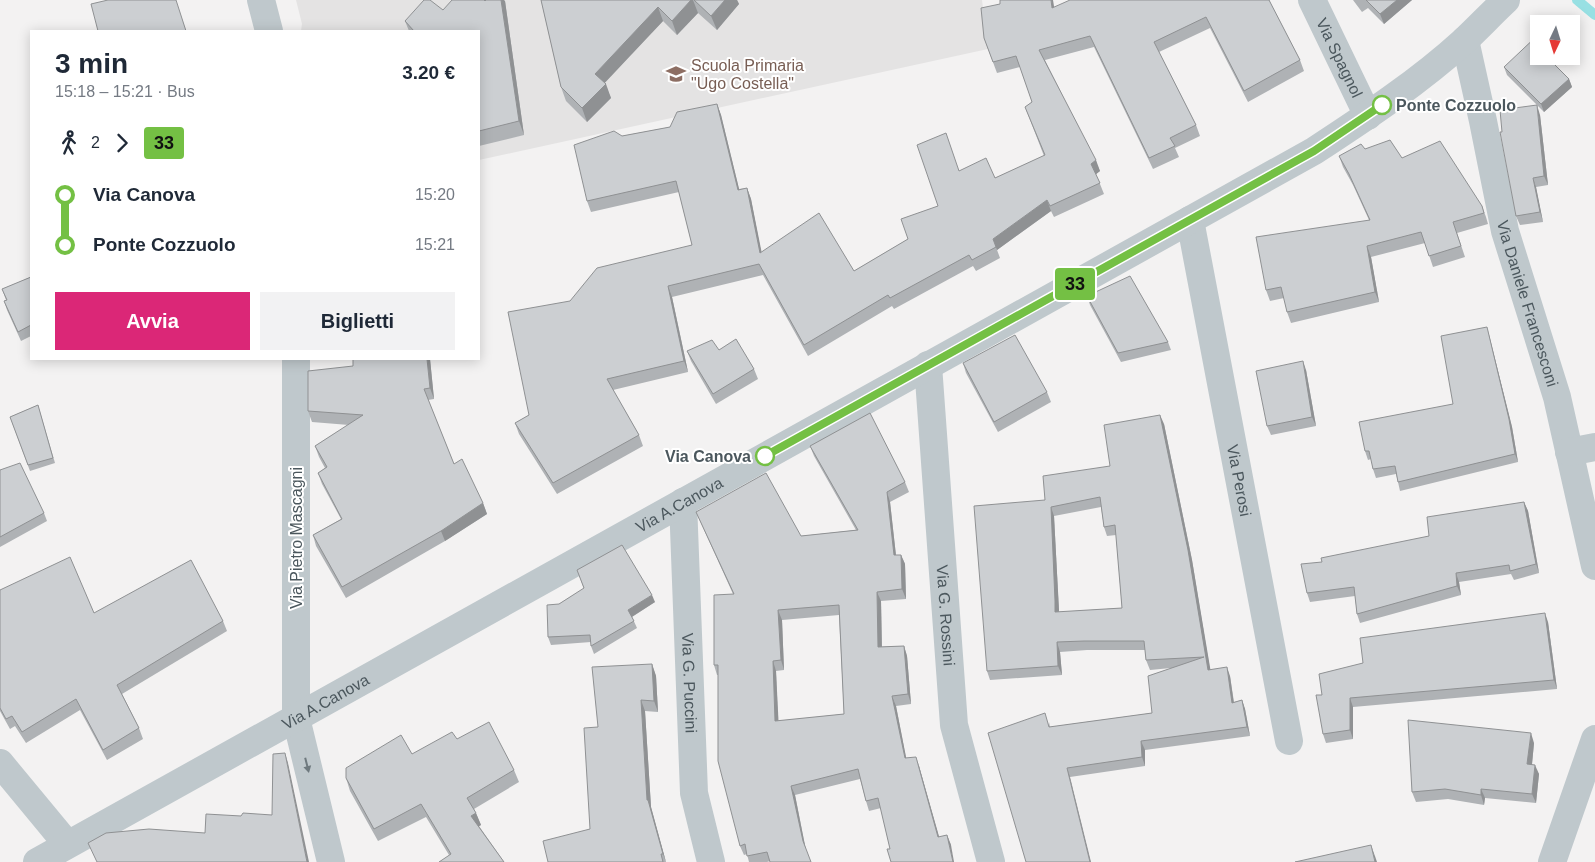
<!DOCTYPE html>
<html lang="it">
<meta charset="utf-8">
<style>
:root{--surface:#fff;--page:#f2f2f3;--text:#1f2937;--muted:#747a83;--accent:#db2777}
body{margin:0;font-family:Arial,sans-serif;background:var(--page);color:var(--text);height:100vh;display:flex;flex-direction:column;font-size:19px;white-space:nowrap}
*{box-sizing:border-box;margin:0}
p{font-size:16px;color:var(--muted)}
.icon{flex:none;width:28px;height:28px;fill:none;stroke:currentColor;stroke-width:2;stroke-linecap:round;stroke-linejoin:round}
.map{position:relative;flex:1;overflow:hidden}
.panel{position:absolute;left:30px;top:30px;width:450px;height:330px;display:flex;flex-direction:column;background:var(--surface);border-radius:0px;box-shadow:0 2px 12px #0003}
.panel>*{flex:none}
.badge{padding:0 10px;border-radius:4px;font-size:18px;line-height:32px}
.needle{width:32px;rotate:184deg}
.tools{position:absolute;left:1530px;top:15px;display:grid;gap:10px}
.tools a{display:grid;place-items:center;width:50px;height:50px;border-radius:0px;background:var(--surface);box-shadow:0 2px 12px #0003;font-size:25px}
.map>.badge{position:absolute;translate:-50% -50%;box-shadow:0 0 0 2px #fff}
.legs{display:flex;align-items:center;gap:8px;height:55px;padding:0 25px;font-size:16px}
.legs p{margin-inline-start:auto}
.summary{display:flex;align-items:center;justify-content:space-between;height:85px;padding:0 25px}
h1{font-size:28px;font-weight:700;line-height:38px}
.cta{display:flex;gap:10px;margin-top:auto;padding:10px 25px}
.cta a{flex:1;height:58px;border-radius:0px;background:var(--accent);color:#fff;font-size:20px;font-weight:700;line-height:58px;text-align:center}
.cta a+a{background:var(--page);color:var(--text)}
ul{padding:0 25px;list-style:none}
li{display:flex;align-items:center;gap:18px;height:50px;font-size:19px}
li i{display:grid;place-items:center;width:8px;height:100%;margin:0 6px;background:currentColor}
li i::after{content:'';width:12px;height:12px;margin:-6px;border:4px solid;border-radius:50%;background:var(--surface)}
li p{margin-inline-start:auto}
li:first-child i{background:linear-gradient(#0000 50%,currentColor 0)}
li:last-child i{background:linear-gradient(currentColor 50%,#0000 0)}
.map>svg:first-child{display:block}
</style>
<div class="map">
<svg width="1595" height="862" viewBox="0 0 1595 862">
<rect width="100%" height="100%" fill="#f3f2f2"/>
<path fill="#e4e3e3" d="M 296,0 L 982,0 L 988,49 L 479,160 L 479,31 L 301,31 L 302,24 Z"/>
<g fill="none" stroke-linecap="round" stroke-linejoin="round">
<path stroke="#98e0e3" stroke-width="10" d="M 1577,0 L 1595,15"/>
<g stroke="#bfc8cc" stroke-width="28">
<path d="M 261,0 L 269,31"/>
<path id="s1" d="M 1312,0 L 1368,116"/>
<path id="s2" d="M 1465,40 L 1483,121 L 1505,231 L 1557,397 L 1595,566"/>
<path id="s3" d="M 1190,220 L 1289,741"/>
<path d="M 296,359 L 296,718 L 331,862"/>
<path id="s4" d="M 928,365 L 954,725 L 991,862"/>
<path d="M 1569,452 L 1595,447"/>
<path id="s5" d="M 683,502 L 694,793 L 711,862"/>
<path d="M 0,763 L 67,844"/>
<path id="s6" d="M 37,862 L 1314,151 C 1366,117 1419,82 1465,40 C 1479,27 1492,13 1506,0"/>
<path d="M 1552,862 L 1595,739"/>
</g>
</g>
<g fill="#afb2b5" fill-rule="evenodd">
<path d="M 541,0 L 737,0 L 739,4 L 717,30 L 698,13 L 677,35 L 663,21 L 604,83 L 611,98 L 587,122 L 566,101 L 561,87 Z"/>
<path d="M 1269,0 L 1300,60 L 1304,71 L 1248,102 L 1210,28 L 1159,52 L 1196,125 L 1200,136 L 1175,148 L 1179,157 L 1153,169 L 1094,47 L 1045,60 L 1100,171 L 1096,174 L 1104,194 L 1054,217 L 1051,211 L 997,250 L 1000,258 L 976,271 L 973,266 L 894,309 L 892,306 L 808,356 L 763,275 L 672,297 L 688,372 L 613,390 L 639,435 L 643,446 L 557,494 L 519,434 L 515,423 L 529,415 L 570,301 L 692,245 L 679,192 L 591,212 L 587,201 L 622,136 L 670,127 L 717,104 L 721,115 L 739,189 L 747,188 L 751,199 L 761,252 L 854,271 L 908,239 L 938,206 L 960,171 L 995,178 L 1044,156 L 1025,107 L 1032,102 L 1020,67 L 997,73 L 984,38 L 1054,7 Z"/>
<path d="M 1353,0 L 1412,0 L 1384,24 L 1368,8 L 1362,12 Z"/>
<path d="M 485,1 L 505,1 L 524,135 L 479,146 L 479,31 L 409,31 L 405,21 L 443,10 Z"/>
<path d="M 1504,67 L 1569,79 L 1572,87 L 1544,112 L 1507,75 Z"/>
<path d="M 1540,115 L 1548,185 L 1536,187 L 1543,222 L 1520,225 L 1516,216 Z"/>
<path d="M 1365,149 L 1402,158 L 1482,206 L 1486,217 L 1488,224 L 1457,233 L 1465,257 L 1433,267 L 1425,243 L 1371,257 L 1379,302 L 1291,323 L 1287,312 L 1284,298 L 1270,301 L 1266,290 L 1369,220 L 1353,185 L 1343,167 L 1339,156 Z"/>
<path d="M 31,277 L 31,336 L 21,341 L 7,310 L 4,301 L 6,300 L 2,289 Z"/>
<path d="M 1087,296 L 1168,342 L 1171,350 L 1121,362 L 1090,305 Z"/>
<path d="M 1489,335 L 1512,427 L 1518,462 L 1400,491 L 1398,482 L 1396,474 L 1376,478 L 1373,469 L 1371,459 L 1368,460 L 1365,451 L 1453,404 Z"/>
<path d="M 719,350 L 754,369 L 758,379 L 716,404 L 691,361 L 687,351 Z"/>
<path d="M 430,359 L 434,399 L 428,400 L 454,464 L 483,503 L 487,514 L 445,541 L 346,598 L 316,546 L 313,535 L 341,519 L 322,484 L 318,473 L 325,468 L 319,457 L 315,446 L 349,425 L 312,422 L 308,411 Z"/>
<path d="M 963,363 L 1047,392 L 1051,402 L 998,432 L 966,373 Z"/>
<path d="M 1306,370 L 1316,426 L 1271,435 L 1267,426 Z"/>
<path d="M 38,405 L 55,463 L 30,471 L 10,417 Z"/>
<path d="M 1164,424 L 1192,560 L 1210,670 L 1230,676 L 1234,702 L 1242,700 L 1245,709 L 1250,736 L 1145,750 L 1145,766 L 1070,777 L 1026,862 L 1049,722 L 1050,727 L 1152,713 L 1171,668 L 1150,670 L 1146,660 L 1145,650 L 1087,650 L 1060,652 L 1062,675 L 990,680 L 987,671 L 1045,500 L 1110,466 ZM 1101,507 L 1104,527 L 1107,536 L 1116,535 L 1122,608 L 1059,612 L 1054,516 Z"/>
<path d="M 810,446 L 905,482 L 909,492 L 890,502 L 896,555 L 901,555 L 905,564 L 906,599 L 881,601 L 882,647 L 904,646 L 907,656 L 911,704 L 896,706 L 906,758 L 919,766 L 939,837 L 947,835 L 951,845 L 890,849 L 881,808 L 869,811 L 866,801 L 860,779 L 795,795 L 806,850 L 767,862 L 749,862 L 747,854 L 744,855 L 740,846 L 718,675 L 717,675 L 714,665 L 733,594 L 700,521 L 696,512 L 801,536 L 856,530 L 814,456 ZM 839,615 L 844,714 L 778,721 L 776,671 L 784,670 L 782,620 Z"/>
<path d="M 0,470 L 44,513 L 47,521 L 0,547 Z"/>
<path d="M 1524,502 L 1528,511 L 1539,573 L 1514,580 L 1511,574 L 1459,582 L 1461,595 L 1360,623 L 1357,614 L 1355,596 L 1310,602 L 1307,593 L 1322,562 L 1429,536 Z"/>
<path d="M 577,570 L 655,602 L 632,617 L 637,628 L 594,654 L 591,646 L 591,642 L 551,645 L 548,637 L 559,604 L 584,589 Z"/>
<path d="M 0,590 L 94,613 L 223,621 L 227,631 L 122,694 L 139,728 L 143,739 L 107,760 L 80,710 L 26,743 L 15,726 L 10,729 L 0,711 Z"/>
<path d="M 1548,622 L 1557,689 L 1353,707 L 1353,739 L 1326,743 L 1323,734 L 1322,695 Z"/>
<path d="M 652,664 L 656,676 L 658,712 L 645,711 L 651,807 L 666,862 L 548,862 L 590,829 L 598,727 Z"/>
<path d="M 457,739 L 514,770 L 519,782 L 474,809 L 481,825 L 479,826 L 504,862 L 449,855 L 426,817 L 378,841 L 350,791 L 346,778 Z"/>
<path d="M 1534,743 L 1532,765 L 1539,774 L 1536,803 L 1485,798 L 1484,805 L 1448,799 L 1416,802 L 1412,792 Z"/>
</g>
<g fill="#8f9193">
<path d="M 501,0 L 504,0 L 505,1 L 524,135 L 519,121 Z"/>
<path d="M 691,0 L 693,0 L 698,13 L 677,35 L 672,21 Z"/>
<path d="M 725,0 L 737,0 L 739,4 L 717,30 L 711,16 Z"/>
<path d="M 1051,0 L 1053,0 L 1056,19 L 1052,8 Z"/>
<path d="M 1397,0 L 1412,0 L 1384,24 L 1380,14 Z"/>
<path d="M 658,7 L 663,21 L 600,88 L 595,74 Z"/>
<path d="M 1554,56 L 1565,56 L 1553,68 L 1550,60 Z"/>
<path d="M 1569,79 L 1572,87 L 1544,112 L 1541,104 Z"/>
<path d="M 606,84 L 611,98 L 587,122 L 582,108 Z"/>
<path d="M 717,104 L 721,115 L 742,201 L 738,190 Z"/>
<path d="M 1537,105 L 1540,115 L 1548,185 L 1544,176 Z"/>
<path d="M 1096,160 L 1100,171 L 1095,175 L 1091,164 Z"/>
<path d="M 1533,178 L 1536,187 L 1543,222 L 1540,212 Z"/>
<path d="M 747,188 L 751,199 L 764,264 L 760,253 Z"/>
<path d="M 1047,200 L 1051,211 L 997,250 L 1000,258 L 993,239 Z"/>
<path d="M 1367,246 L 1371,257 L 1379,302 L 1375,292 Z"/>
<path d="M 668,286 L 672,297 L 688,372 L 684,361 Z"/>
<path d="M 1487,327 L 1512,427 L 1518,462 L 1515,454 Z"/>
<path d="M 427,359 L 430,359 L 434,399 L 430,388 Z"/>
<path d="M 1303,361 L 1306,370 L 1316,426 L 1312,417 Z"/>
<path d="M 1160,415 L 1164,424 L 1192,560 L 1212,679 L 1208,670 Z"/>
<path d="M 887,492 L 890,502 L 897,565 L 894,555 Z"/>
<path d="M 1524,502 L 1528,511 L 1539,573 L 1536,564 Z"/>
<path d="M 483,503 L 487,514 L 445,541 L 441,531 Z"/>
<path d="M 1051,507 L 1054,516 L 1059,610 L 1058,622 L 1055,612 Z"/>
<path d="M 901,555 L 905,564 L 906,599 L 902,589 Z"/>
<path d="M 1456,573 L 1459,582 L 1461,595 L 1457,586 Z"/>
<path d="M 877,592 L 881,601 L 882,657 L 878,647 Z"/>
<path d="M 652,595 L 655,602 L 630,618 L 628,610 Z"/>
<path d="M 778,610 L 782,620 L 784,670 L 781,660 Z"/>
<path d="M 1545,613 L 1548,622 L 1557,689 L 1554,680 Z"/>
<path d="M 1057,642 L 1060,652 L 1062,675 L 1058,666 Z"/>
<path d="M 904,646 L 907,656 L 911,704 L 908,694 Z"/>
<path d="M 773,661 L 776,671 L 779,731 L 775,721 Z"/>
<path d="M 652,664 L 656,676 L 658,712 L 654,701 Z"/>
<path d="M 1227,667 L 1230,676 L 1235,712 L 1232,703 Z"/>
<path d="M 892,696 L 896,706 L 908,767 L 905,758 Z"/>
<path d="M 1350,698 L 1353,707 L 1353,739 L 1350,730 Z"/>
<path d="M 641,700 L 645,711 L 651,807 L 666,862 L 663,854 L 647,800 Z"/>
<path d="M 1242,700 L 1245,709 L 1250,736 L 1247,727 Z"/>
<path d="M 1531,733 L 1534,743 L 1531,774 L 1527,764 Z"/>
<path d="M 1141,741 L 1145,750 L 1145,766 L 1142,757 Z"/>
<path d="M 285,753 L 288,763 L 309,862 L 307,862 Z"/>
<path d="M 916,757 L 919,766 L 942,847 L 938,837 Z"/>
<path d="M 1535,765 L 1539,774 L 1536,803 L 1532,794 Z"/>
<path d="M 1067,768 L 1070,777 L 1091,862 L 1090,862 Z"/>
<path d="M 791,786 L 795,795 L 806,851 L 803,841 Z"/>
<path d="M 1481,789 L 1485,798 L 1484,805 L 1481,795 Z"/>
<path d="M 476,813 L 481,825 L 476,828 L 471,816 Z"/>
<path d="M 947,835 L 951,845 L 954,862 L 953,862 Z"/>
<path d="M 1371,845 L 1376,859 L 1377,862 L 1375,862 Z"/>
</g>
<g fill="#cccfd2" stroke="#8f9193" fill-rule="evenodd">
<path d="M 108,0 L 176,0 L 186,31 L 98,31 L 91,4 Z"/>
<path d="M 424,0 L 430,0 L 443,10 L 452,0 L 484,0 L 485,1 L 486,0 L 501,0 L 519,121 L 479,131 L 479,31 L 414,31 L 405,21 Z"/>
<path d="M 541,0 L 691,0 L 672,21 L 658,7 L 595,74 L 606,84 L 582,108 L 561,87 Z"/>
<path d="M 694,0 L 725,0 L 711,16 Z"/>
<path d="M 1000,0 L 1051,0 L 1052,8 L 1070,0 L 1269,0 L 1300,60 L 1244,91 L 1206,17 L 1154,42 L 1196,125 L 1170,138 L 1175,146 L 1149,158 L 1090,36 L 1039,50 L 1096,160 L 1091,164 L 1100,183 L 1050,206 L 1047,200 L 993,239 L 996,247 L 972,260 L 969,255 L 890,298 L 888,295 L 804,345 L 759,264 L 668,286 L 684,361 L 607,379 L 639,435 L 553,483 L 515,423 L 529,415 L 508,312 L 570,301 L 597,268 L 692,245 L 676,181 L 587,201 L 574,145 L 614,131 L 622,136 L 670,127 L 677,112 L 717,104 L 738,190 L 747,188 L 760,253 L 819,213 L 854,271 L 908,239 L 901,219 L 938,206 L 917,145 L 946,133 L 959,171 L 986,158 L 995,178 L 1045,155 L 1025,107 L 1032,102 L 1016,56 L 993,62 L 984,38 L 981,8 L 1000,4 Z"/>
<path d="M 1366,0 L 1397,0 L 1380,14 Z"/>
<path d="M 1539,34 L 1539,56 L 1554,56 L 1550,60 L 1569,79 L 1541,104 L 1504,67 Z"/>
<path d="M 1537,105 L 1544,176 L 1533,178 L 1540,212 L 1516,216 L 1500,132 L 1502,132 L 1500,110 Z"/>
<path d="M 1390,140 L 1402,158 L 1440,141 L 1482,206 L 1484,213 L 1453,222 L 1461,246 L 1429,256 L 1421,232 L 1367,246 L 1375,292 L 1287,312 L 1281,287 L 1266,290 L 1256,237 L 1370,220 L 1349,174 L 1339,156 L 1361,144 L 1365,149 Z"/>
<path d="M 1130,276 L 1168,342 L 1118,353 L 1087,296 Z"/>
<path d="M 31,277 L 31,325 L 18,332 L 4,301 L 7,300 L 2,289 Z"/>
<path d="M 1487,327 L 1509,419 L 1515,454 L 1398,482 L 1395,466 L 1373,469 L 1369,451 L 1365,451 L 1359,422 L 1453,404 L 1441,336 Z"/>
<path d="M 1015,335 L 1047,392 L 994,422 L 963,363 Z"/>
<path d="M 736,339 L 754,369 L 713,394 L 687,351 L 712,340 L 719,350 Z"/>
<path d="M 353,359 L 427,359 L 430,388 L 424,389 L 454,464 L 462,459 L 483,503 L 441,531 L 342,587 L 313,535 L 342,519 L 318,473 L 327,467 L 315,446 L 363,415 L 308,411 L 308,371 L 353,366 Z"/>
<path d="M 1303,361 L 1312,417 L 1267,426 L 1256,371 Z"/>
<path d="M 38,405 L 53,458 L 28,465 L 10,417 Z"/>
<path d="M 870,413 L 905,482 L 887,492 L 894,555 L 901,555 L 902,589 L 877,592 L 878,647 L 904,646 L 908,694 L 892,696 L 905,758 L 916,757 L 938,837 L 947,835 L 953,862 L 891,862 L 887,849 L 890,849 L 878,798 L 866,801 L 858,769 L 791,786 L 803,841 L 811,862 L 770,862 L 767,852 L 747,856 L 745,844 L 740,846 L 718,761 L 718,665 L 714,665 L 714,595 L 734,594 L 696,512 L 766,473 L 801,536 L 858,530 L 810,446 ZM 839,605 L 844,714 L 775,721 L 773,661 L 781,660 L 778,610 Z"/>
<path d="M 1160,415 L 1188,550 L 1208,670 L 1227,667 L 1232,703 L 1242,700 L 1247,727 L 1141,741 L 1142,757 L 1067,768 L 1090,862 L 1026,862 L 988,733 L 1045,713 L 1049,727 L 1152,713 L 1148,676 L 1204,657 L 1146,660 L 1144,641 L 1084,641 L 1057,642 L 1058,666 L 987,671 L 974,506 L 1045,500 L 1043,476 L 1110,466 L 1104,425 ZM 1100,497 L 1104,527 L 1115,525 L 1122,608 L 1055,612 L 1055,601 L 1051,507 Z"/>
<path d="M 20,463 L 44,513 L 0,537 L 0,470 Z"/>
<path d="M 1524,502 L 1536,564 L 1510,571 L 1509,565 L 1456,573 L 1457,586 L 1357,614 L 1354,587 L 1307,593 L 1301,564 L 1322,562 L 1321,558 L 1429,536 L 1427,517 Z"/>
<path d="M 622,545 L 652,595 L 628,610 L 634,621 L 591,646 L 590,635 L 548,637 L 547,605 L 559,604 L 584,588 L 577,570 Z"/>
<path d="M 70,557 L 94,613 L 191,560 L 223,621 L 117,685 L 139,728 L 103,750 L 76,699 L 22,732 L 12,716 L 6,719 L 0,708 L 0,590 Z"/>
<path d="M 1545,613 L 1554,680 L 1350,698 L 1350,730 L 1323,734 L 1316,695 L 1322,695 L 1319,674 L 1363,663 L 1360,638 Z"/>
<path d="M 652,664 L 654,701 L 641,700 L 647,800 L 648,800 L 663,854 L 661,854 L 663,862 L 548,862 L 543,841 L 590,829 L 584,728 L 598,727 L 592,667 Z"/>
<path d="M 1408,720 L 1531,733 L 1527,764 L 1535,765 L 1532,794 L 1481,789 L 1481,795 L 1445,789 L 1412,792 Z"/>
<path d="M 489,722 L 514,770 L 467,798 L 476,813 L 471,816 L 504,862 L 439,862 L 451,854 L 421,804 L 374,829 L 346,778 L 346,768 L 401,735 L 412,754 L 452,732 L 457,739 Z"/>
<path d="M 285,753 L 307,862 L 97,862 L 88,843 L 106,833 L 149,829 L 205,833 L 206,814 L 241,816 L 243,813 L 272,815 L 273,754 Z"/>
<path d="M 1371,845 L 1375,862 L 1295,862 Z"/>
</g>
<defs><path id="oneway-solid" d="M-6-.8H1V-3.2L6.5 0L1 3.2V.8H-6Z" transform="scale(1.25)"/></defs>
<use fill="#6e797e" href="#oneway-solid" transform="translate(307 765) rotate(76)"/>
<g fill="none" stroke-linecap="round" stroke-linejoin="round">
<defs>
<path id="line-1" d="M 765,456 L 1314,151 L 1382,105"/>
</defs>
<use href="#line-1" stroke="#fff" stroke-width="11"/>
<use href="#line-1" stroke="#74c044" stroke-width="8"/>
</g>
<defs>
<symbol id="school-bare" viewBox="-9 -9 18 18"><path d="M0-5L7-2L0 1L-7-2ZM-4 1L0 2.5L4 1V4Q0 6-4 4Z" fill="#8d6e63" stroke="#fff" stroke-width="2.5" paint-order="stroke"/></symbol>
</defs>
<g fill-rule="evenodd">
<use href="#school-bare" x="662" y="60" width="28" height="28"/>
</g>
<g fill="#fff" stroke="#74c044" stroke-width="2.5">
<circle cx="1382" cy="105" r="9"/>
<circle cx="765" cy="456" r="9"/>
</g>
<g text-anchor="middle" stroke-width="4" stroke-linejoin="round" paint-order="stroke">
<g font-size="16" fill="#4b575d" stroke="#fff">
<text dy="6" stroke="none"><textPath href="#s1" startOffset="64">Via Spagnol</textPath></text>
<text dy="6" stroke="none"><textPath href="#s2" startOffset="271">Via Daniele Francesconi</textPath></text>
<text dy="6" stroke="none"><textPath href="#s3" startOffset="265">Via Perosi</textPath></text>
<text dy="6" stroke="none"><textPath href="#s6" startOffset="735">Via A.Canova</textPath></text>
<text transform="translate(296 538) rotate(-90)" y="6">Via Pietro Mascagni</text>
<text dy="6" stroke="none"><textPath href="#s4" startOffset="251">Via G. Rossini</textPath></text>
<text dy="6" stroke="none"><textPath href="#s5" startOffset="181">Via G. Puccini</textPath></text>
<text dy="6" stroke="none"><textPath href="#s6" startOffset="330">Via A.Canova</textPath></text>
</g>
<g font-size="16" fill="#785e54" stroke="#fff" text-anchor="start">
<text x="691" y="71">Scuola Primaria<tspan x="691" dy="18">"Ugo Costella"</tspan></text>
</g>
<g font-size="16" font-weight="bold" fill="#4b575d" stroke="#fff" text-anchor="start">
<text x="1396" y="111">Ponte Cozzuolo</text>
<text x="751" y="462" text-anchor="end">Via Canova</text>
</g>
</g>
</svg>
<div class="tools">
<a><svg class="needle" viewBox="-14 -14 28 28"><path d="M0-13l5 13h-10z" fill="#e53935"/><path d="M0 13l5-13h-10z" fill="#747a83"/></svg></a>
</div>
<b class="badge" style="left:1075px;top:284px;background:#74c044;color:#111">33</b>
<section class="panel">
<div class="summary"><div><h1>3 min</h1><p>15:18 – 15:21 · Bus</p></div><b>3.20 €</b></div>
<div class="legs"><svg class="icon" aria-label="walk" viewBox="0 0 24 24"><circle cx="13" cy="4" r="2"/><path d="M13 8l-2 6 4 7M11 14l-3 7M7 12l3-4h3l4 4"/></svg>2<svg class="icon" aria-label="forward" viewBox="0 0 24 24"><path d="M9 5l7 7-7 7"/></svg><b class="badge" style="background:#74c044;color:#111">33</b></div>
<ul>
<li><i style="color:#74c044"></i><b>Via Canova</b><p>15:20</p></li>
<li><i style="color:#74c044"></i><b>Ponte Cozzuolo</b><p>15:21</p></li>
</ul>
<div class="cta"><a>Avvia</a><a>Biglietti</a></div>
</section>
</div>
